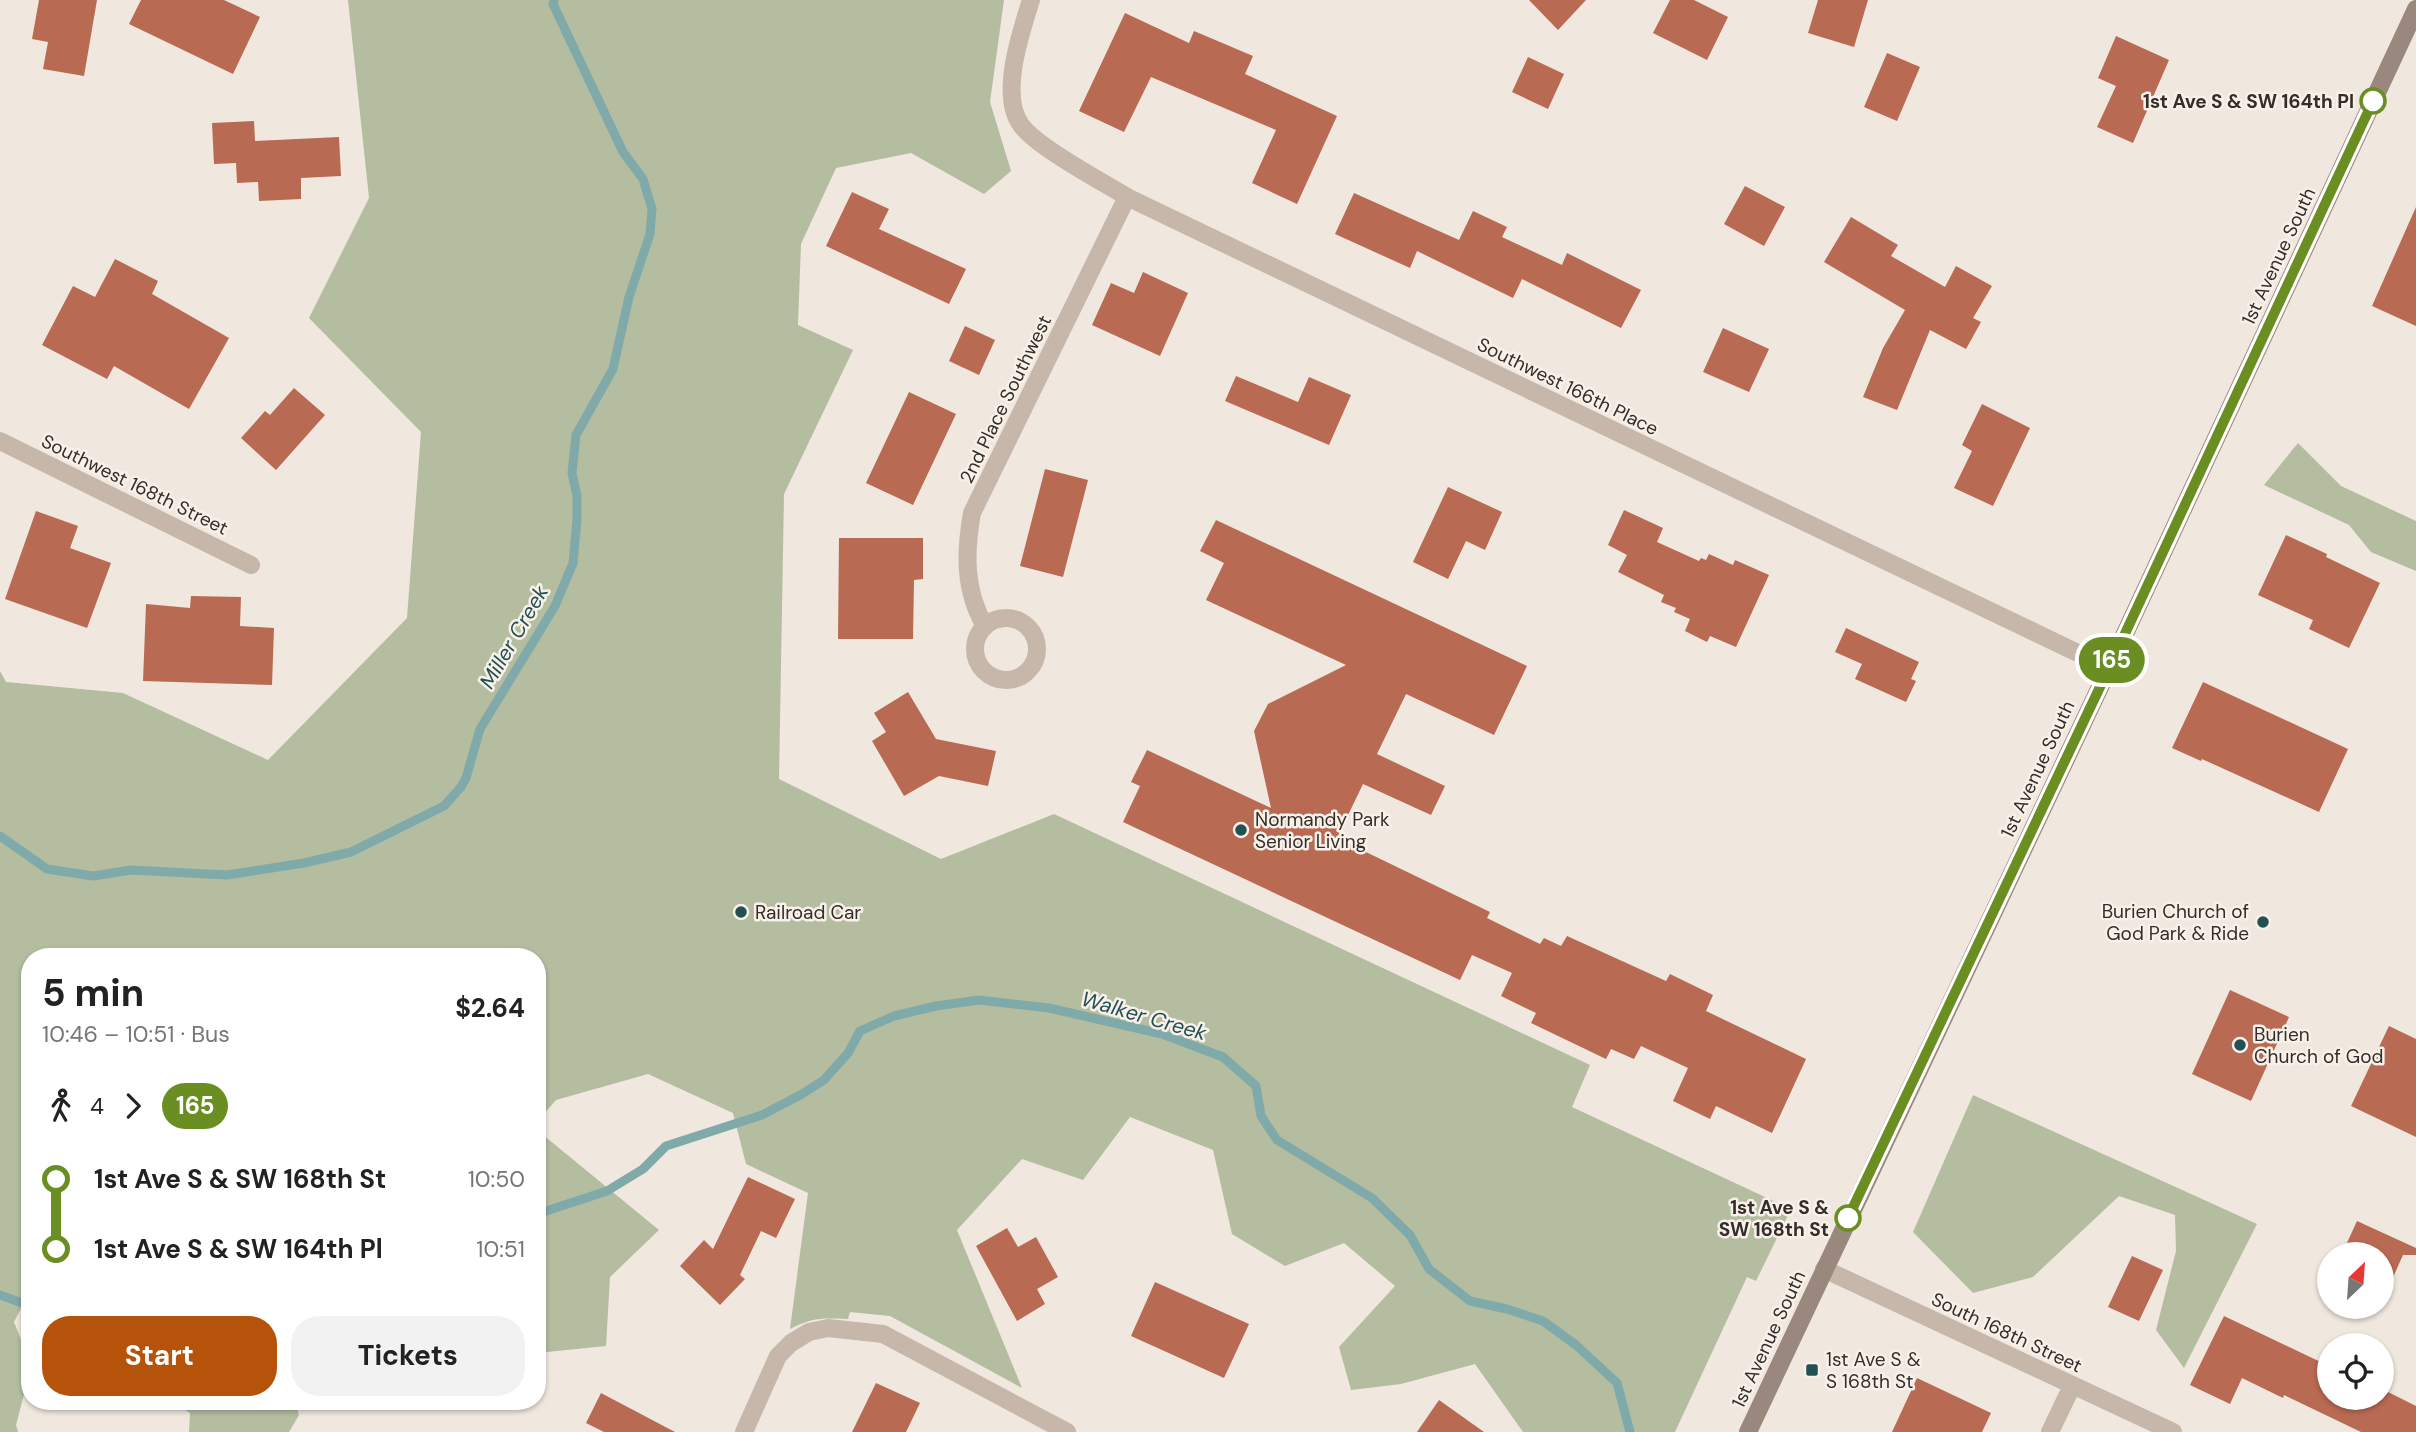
<!DOCTYPE html>
<meta charset="utf-8">
<style>
:root{--surface:#fff;--page:#f2f2f2;--text:#222;--muted:#767676;--accent:#b45309}
body{margin:0;font-family:"DM Sans",sans-serif;background:var(--page);color:var(--text);height:100vh;display:flex;flex-direction:column;font-size:26px;white-space:nowrap}
*{box-sizing:border-box;margin:0}
p{font-size:23px;color:var(--muted)}
.icon{flex:none;width:38px;height:38px;fill:none;stroke:currentColor;stroke-width:2;stroke-linecap:round;stroke-linejoin:round}
.map{position:relative;flex:1;overflow:hidden}
.side{position:absolute;left:21px;top:948px;width:525px;height:462px;display:flex;flex-direction:column;background:var(--surface);border-radius:28px;box-shadow:0 2px 5px #0004}
.side>*{flex:none}
.badge{padding:0 14px;border-radius:23px;font-size:24px;line-height:46px}
.needle{width:46px;rotate:25deg}
.controls{position:absolute;left:2317px;top:1242px;display:grid;gap:14px}
.controls a{display:grid;place-items:center;width:77px;height:77px;border-radius:50%;background:var(--surface);box-shadow:0 2px 5px #0004;font-size:35px}
.map>.badge{position:absolute;translate:-50% -50%;box-shadow:0 0 0 4px #fff}
.legs{display:flex;align-items:center;gap:10px;height:77px;padding:0 21px;font-size:23px}
.legs p{margin-inline-start:auto}
.headline{display:flex;align-items:center;justify-content:space-between;height:119px;padding:0 21px}
h1{font-size:38px;font-weight:700;line-height:52px}
.cta{display:flex;gap:14px;margin-top:auto;padding:14px 21px}
.cta a{flex:1;height:80px;border-radius:28px;background:var(--accent);color:#fff;font-size:28px;font-weight:700;line-height:80px;text-align:center}
.cta a+a{background:var(--page);color:var(--text)}
ul{padding:0 21px;list-style:none}
li{display:flex;align-items:center;gap:24px;height:70px;font-size:26px}
li i{display:grid;place-items:center;width:10px;height:100%;margin:0 9px;background:currentColor}
li i::after{content:'';width:18px;height:18px;margin:-9px;border:5px solid;border-radius:50%;background:var(--surface)}
li p{margin-inline-start:auto}
li:first-child i{background:linear-gradient(#0000 50%,currentColor 0)}
li:last-child i{background:linear-gradient(currentColor 50%,#0000 0)}
.map>svg:first-child{display:block}
</style>
<div class="map">
<svg width="2416" height="1432" viewBox="0 0 2416 1432">
<rect width="100%" height="100%" fill="#f0e7de"/>
<g fill="#b4bd9f">
<path d="M 348,0 L 1004,0 L 990,102 L 1011,171 L 984,194 L 911,153 L 836,168 L 801,244 L 798,325 L 853,350 L 784,494 L 779,779 L 941,859 L 1054,814 L 1590,1065 L 1572,1107 L 1791,1209 L 1756,1281 L 1747,1277 L 1675,1432 L 1523,1432 L 1475,1364 L 1401,1384 L 1351,1390 L 1339,1347 L 1395,1286 L 1344,1243 L 1285,1266 L 1232,1234 L 1213,1150 L 1130,1117 L 1083,1180 L 1022,1159 L 957,1230 L 1022,1388 L 890,1316 L 850,1312 L 848,1319 C 823,1318 813,1317 790,1329 L 808,1193 L 746,1164 L 733,1113 L 648,1074 L 556,1100 L 537,1122 L 537,957 L 30,957 L 30,1291 L 14,1322 L 30,1362 L 30,1371 L 16,1425 L 18,1432 L 0,1432 L 0,671 L 6,682 L 123,693 L 268,760 L 407,618 L 421,432 L 309,318 L 369,198 Z"/>
<path d="M 2298,443 L 2341,486 L 2416,521 L 2416,571 L 2371,552 L 2349,525 L 2264,485 Z"/>
<path d="M 1973,1095 L 2257,1224 L 2184,1368 L 2156,1330 L 2176,1251 L 2175,1215 L 2119,1196 L 2033,1277 L 1973,1293 L 1913,1232 Z"/>
<path d="M 537,1130 L 659,1230 L 610,1277 L 606,1346 L 537,1353 Z"/>
<path d="M 173,1402 L 295,1402 L 299,1415 L 289,1432 L 189,1432 L 190,1413 Z"/>
</g>
<g fill="none" stroke-linecap="round" stroke-linejoin="round">
<g stroke="#80a9aa" stroke-width="9">
<path d="M 0,836 L 47,869 L 93,876 L 131,870 L 227,875 L 304,863 L 351,852 L 444,806 L 461,787 L 466,778 L 480,729 L 555,606 L 573,563 L 577,520 L 577,496 L 572,473 L 576,435 L 613,369 L 629,297 L 650,234 L 652,209 L 643,179 L 623,152 L 553,4 L 554,0"/>
<path d="M 537,1214 L 607,1191 L 643,1169 L 666,1146 L 762,1115 L 802,1094 L 824,1080 L 848,1053 L 860,1031 L 894,1016 L 936,1006 L 979,1000 L 1049,1008 L 1162,1034 L 1223,1057 L 1256,1086 L 1261,1116 L 1277,1140 L 1372,1198 L 1410,1235 L 1429,1269 L 1470,1301 L 1507,1309 L 1543,1321 L 1576,1345 L 1617,1383 L 1630,1432"/>
<path d="M 0,1295 L 30,1306"/>
</g>
</g>
<g fill="#b96a53">
<path d="M 39,0 L 97,0 L 84,76 L 43,69 L 48,42 L 32,39 Z"/>
<path d="M 141,0 L 224,0 L 260,17 L 233,74 L 129,24 Z"/>
<path d="M 1529,0 L 1586,0 L 1558,30 Z"/>
<path d="M 1670,0 L 1694,0 L 1728,17 L 1707,60 L 1653,33 Z"/>
<path d="M 1818,0 L 1868,0 L 1854,47 L 1808,33 Z"/>
<path d="M 1125,13 L 1189,43 L 1194,31 L 1253,56 L 1245,74 L 1337,116 L 1297,204 L 1252,183 L 1276,130 L 1151,77 L 1124,132 L 1079,111 Z"/>
<path d="M 2116,36 L 2169,60 L 2133,143 L 2097,127 L 2116,86 L 2098,78 Z"/>
<path d="M 1887,53 L 1920,67 L 1897,121 L 1864,107 Z"/>
<path d="M 1528,57 L 1564,74 L 1548,109 L 1512,92 Z"/>
<path d="M 254,121 L 255,141 L 339,137 L 341,176 L 301,178 L 301,199 L 259,201 L 258,182 L 237,183 L 236,163 L 214,164 L 212,123 Z"/>
<path d="M 1745,186 L 1785,207 L 1764,246 L 1724,224 Z"/>
<path d="M 852,192 L 889,209 L 879,229 L 966,269 L 949,304 L 826,246 Z"/>
<path d="M 1354,193 L 1459,240 L 1473,211 L 1507,227 L 1502,237 L 1562,265 L 1567,253 L 1641,290 L 1621,328 L 1522,279 L 1513,298 L 1417,251 L 1410,268 L 1335,234 Z"/>
<path d="M 2416,207 L 2416,326 L 2372,306 Z"/>
<path d="M 1851,217 L 1898,245 L 1891,256 L 1945,287 L 1956,266 L 1992,286 L 1973,318 L 1981,322 L 1966,349 L 1930,330 L 1897,410 L 1863,397 L 1883,348 L 1905,310 L 1824,262 Z"/>
<path d="M 115,259 L 158,281 L 152,294 L 229,338 L 189,409 L 114,366 L 107,379 L 42,345 L 73,286 L 95,297 Z"/>
<path d="M 1143,272 L 1188,293 L 1160,356 L 1092,325 L 1111,283 L 1134,293 Z"/>
<path d="M 965,326 L 995,340 L 979,375 L 949,361 Z"/>
<path d="M 1723,328 L 1769,349 L 1749,392 L 1703,372 Z"/>
<path d="M 1236,376 L 1298,402 L 1309,377 L 1351,395 L 1329,445 L 1225,401 Z"/>
<path d="M 294,388 L 325,415 L 276,470 L 241,438 L 265,411 L 270,415 Z"/>
<path d="M 909,392 L 956,414 L 913,505 L 866,483 Z"/>
<path d="M 1982,404 L 2030,428 L 1993,506 L 1954,488 L 1972,451 L 1962,445 Z"/>
<path d="M 1045,469 L 1088,480 L 1063,577 L 1020,566 Z"/>
<path d="M 1448,487 L 1502,512 L 1485,550 L 1466,541 L 1448,579 L 1413,562 Z"/>
<path d="M 1624,510 L 1663,528 L 1657,542 L 1699,561 L 1701,558 L 1706,560 L 1709,554 L 1733,565 L 1735,560 L 1769,575 L 1736,647 L 1710,636 L 1707,642 L 1685,631 L 1690,619 L 1674,612 L 1676,608 L 1661,602 L 1664,595 L 1618,572 L 1627,555 L 1608,545 Z"/>
<path d="M 36,511 L 78,526 L 70,548 L 111,563 L 87,628 L 5,599 Z"/>
<path d="M 1216,520 L 1527,666 L 1494,735 L 1406,694 L 1377,754 L 1445,786 L 1431,815 L 1363,784 L 1337,838 L 1490,912 L 1487,918 L 1540,944 L 1544,938 L 1561,946 L 1567,936 L 1666,981 L 1670,974 L 1713,995 L 1706,1011 L 1806,1059 L 1772,1133 L 1716,1106 L 1710,1119 L 1673,1101 L 1688,1068 L 1641,1046 L 1634,1059 L 1611,1049 L 1606,1059 L 1531,1023 L 1536,1013 L 1501,996 L 1512,973 L 1472,955 L 1460,980 L 1123,822 L 1140,786 L 1131,782 L 1147,750 L 1271,808 L 1254,731 L 1268,704 L 1346,665 L 1206,600 L 1224,563 L 1200,551 Z"/>
<path d="M 2286,535 L 2327,554 L 2326,557 L 2380,583 L 2349,648 L 2309,629 L 2313,620 L 2258,595 Z"/>
<path d="M 839,538 L 923,538 L 923,579 L 914,580 L 913,639 L 838,639 Z"/>
<path d="M 191,596 L 241,597 L 240,626 L 274,628 L 272,685 L 143,681 L 146,604 L 190,608 Z"/>
<path d="M 1846,628 L 1919,662 L 1911,679 L 1916,681 L 1906,702 L 1855,679 L 1862,664 L 1835,652 Z"/>
<path d="M 2203,682 L 2348,749 L 2319,812 L 2202,759 L 2201,761 L 2172,748 Z"/>
<path d="M 908,692 L 936,739 L 996,751 L 988,786 L 939,776 L 904,796 L 872,741 L 886,732 L 874,713 Z"/>
<path d="M 2230,990 L 2289,1017 L 2251,1101 L 2192,1074 Z"/>
<path d="M 2389,1026 L 2416,1039 L 2416,1137 L 2351,1106 Z"/>
<path d="M 748,1177 L 795,1199 L 776,1238 L 761,1231 L 740,1275 L 745,1279 L 720,1305 L 680,1266 L 704,1240 L 713,1249 Z"/>
<path d="M 2357,1221 L 2416,1248 L 2416,1255 L 2403,1255 L 2382,1302 L 2382,1255 L 2369,1255 L 2346,1245 Z"/>
<path d="M 1007,1228 L 1018,1247 L 1036,1237 L 1058,1277 L 1037,1289 L 1045,1304 L 1017,1321 L 976,1246 Z"/>
<path d="M 2132,1256 L 2163,1270 L 2139,1321 L 2108,1307 Z"/>
<path d="M 1155,1282 L 1249,1324 L 1224,1378 L 1131,1336 Z"/>
<path d="M 2224,1316 L 2329,1366 L 2329,1398 L 2382,1398 L 2382,1389 L 2416,1406 L 2416,1432 L 2361,1432 L 2284,1395 L 2283,1398 L 2242,1378 L 2230,1404 L 2190,1385 Z"/>
<path d="M 1917,1378 L 1991,1413 L 1982,1432 L 1892,1432 Z"/>
<path d="M 876,1383 L 920,1403 L 906,1432 L 852,1432 Z"/>
<path d="M 601,1393 L 675,1432 L 604,1432 L 586,1423 Z"/>
<path d="M 1439,1400 L 1484,1432 L 1417,1432 Z"/>
</g>
<g fill="none" stroke-linecap="round" stroke-linejoin="round">
<g stroke="#c7b7ab" stroke-width="18">
<path d="M 1031,0 C 1021,32 999,95 1021,125 C 1037,147 1101,181 1127,197 L 2109,668"/>
<path d="M 0,441 L 251,565"/>
<circle cx="1006" cy="649" r="31"/>
<path d="M 985,626 C 964,591 965,552 972,513 L 1127,197"/>
<path d="M 1824,1269 L 2173,1432"/>
<path d="M 744,1432 L 778,1356 L 791,1343 L 809,1332 L 828,1328 L 883,1334 L 1067,1432"/>
<path d="M 2050,1432 L 2072,1386"/>
</g>
<path stroke="#9a877d" stroke-width="18" d="M 1748,1432 L 2109,668 L 2416,9"/>
</g>
<g fill="none" stroke-linecap="round" stroke-linejoin="round">
<defs>
<path id="line-1" d="M 1848,1218 L 2109,668 L 2373,101"/>
</defs>
<use href="#line-1" stroke="#fff" stroke-width="16"/>
<use href="#line-1" stroke="#6b8e23" stroke-width="10"/>
</g>
<g fill="#fff" stroke="#6b8e23" stroke-width="3.5">
<circle cx="2373" cy="101" r="12"/>
<circle cx="1848" cy="1218" r="12"/>
</g>
<g fill="#235052" stroke="#f8f1ea" stroke-width="2.5">
<circle cx="1241" cy="830" r="7"/>
<circle cx="741" cy="912" r="7"/>
<circle cx="2263" cy="922" r="7"/>
<circle cx="2240" cy="1045" r="7"/>
<rect x="1805" y="1363" width="14" height="14" rx="3.5"/>
</g>
<g text-anchor="middle" stroke-width="5" stroke-linejoin="round" paint-order="stroke">
<g font-size="19" font-weight="bold" fill="#352d29" stroke="#f8f1ea" text-anchor="end">
<text x="2354" y="108">1st Ave S &amp; SW 164th Pl</text>
<text x="1829" y="1214">1st Ave S &amp;<tspan x="1829" dy="22">SW 168th St</tspan></text>
</g>
<g font-size="19" fill="#352d29" stroke="#f8f1ea">
<text transform="translate(2278 256) rotate(-65)" y="7">1st Avenue South</text>
<text transform="translate(1568 386) rotate(26)" y="7">Southwest 166th Place</text>
<text transform="translate(1005 399) rotate(-64)" y="7">2nd Place Southwest</text>
<text transform="translate(135 484) rotate(26)" y="7">Southwest 168th Street</text>
<text transform="translate(2037 769) rotate(-65)" y="7">1st Avenue South</text>
<text transform="translate(2007 1332) rotate(25)" y="7">South 168th Street</text>
<text transform="translate(1768 1339) rotate(-65)" y="7">1st Avenue South</text>
</g>
<g font-size="19" fill="#352d29" stroke="#f8f1ea" text-anchor="start">
<text x="1255" y="826">Normandy Park<tspan x="1255" dy="22">Senior Living</tspan></text>
<text x="2249" y="918" text-anchor="end">Burien Church of<tspan x="2249" dy="22">God Park &amp; Ride</tspan></text>
<text x="755" y="919">Railroad Car</text>
<text x="2254" y="1041">Burien<tspan x="2254" dy="22">Church of God</tspan></text>
<text x="1826" y="1366">1st Ave S &amp;<tspan x="1826" dy="22">S 168th St</tspan></text>
</g>
<g font-size="21" font-style="italic" fill="#235052" stroke="#f8f1ea">
<text transform="translate(514 637) rotate(-60)" y="7">Miller Creek</text>
<text transform="translate(1144 1016) rotate(16)" y="7">Walker Creek</text>
</g>
</g>
</svg>
<div class="controls">
<a><svg class="needle" viewBox="-14 -14 28 28"><path d="M0-13l5 13h-10z" fill="#e53935"/><path d="M0 13l5-13h-10z" fill="#767676"/></svg></a>
<a><svg class="icon" aria-label="locate" viewBox="0 0 24 24"><circle cx="12" cy="12" r="6"/><path d="M12 2v4M12 18v4M2 12h4M18 12h4"/></svg></a>
</div>
<b class="badge" style="left:2112px;top:660px;background:#6b8e23;color:#fff">165</b>
<section class="side">
<div class="headline"><div><h1>5 min</h1><p>10:46 – 10:51 · Bus</p></div><b>$2.64</b></div>
<div class="legs"><svg class="icon" aria-label="walk" viewBox="0 0 24 24"><circle cx="13" cy="4" r="2"/><path d="M13 8l-2 6 4 7M11 14l-3 7M7 12l3-4h3l4 4"/></svg>4<svg class="icon" aria-label="forward" viewBox="0 0 24 24"><path d="M9 5l7 7-7 7"/></svg><b class="badge" style="background:#6b8e23;color:#fff">165</b></div>
<ul>
<li><i style="color:#6b8e23"></i><b>1st Ave S &amp; SW 168th St</b><p>10:50</p></li>
<li><i style="color:#6b8e23"></i><b>1st Ave S &amp; SW 164th Pl</b><p>10:51</p></li>
</ul>
<div class="cta"><a>Start</a><a>Tickets</a></div>
</section>
</div>
